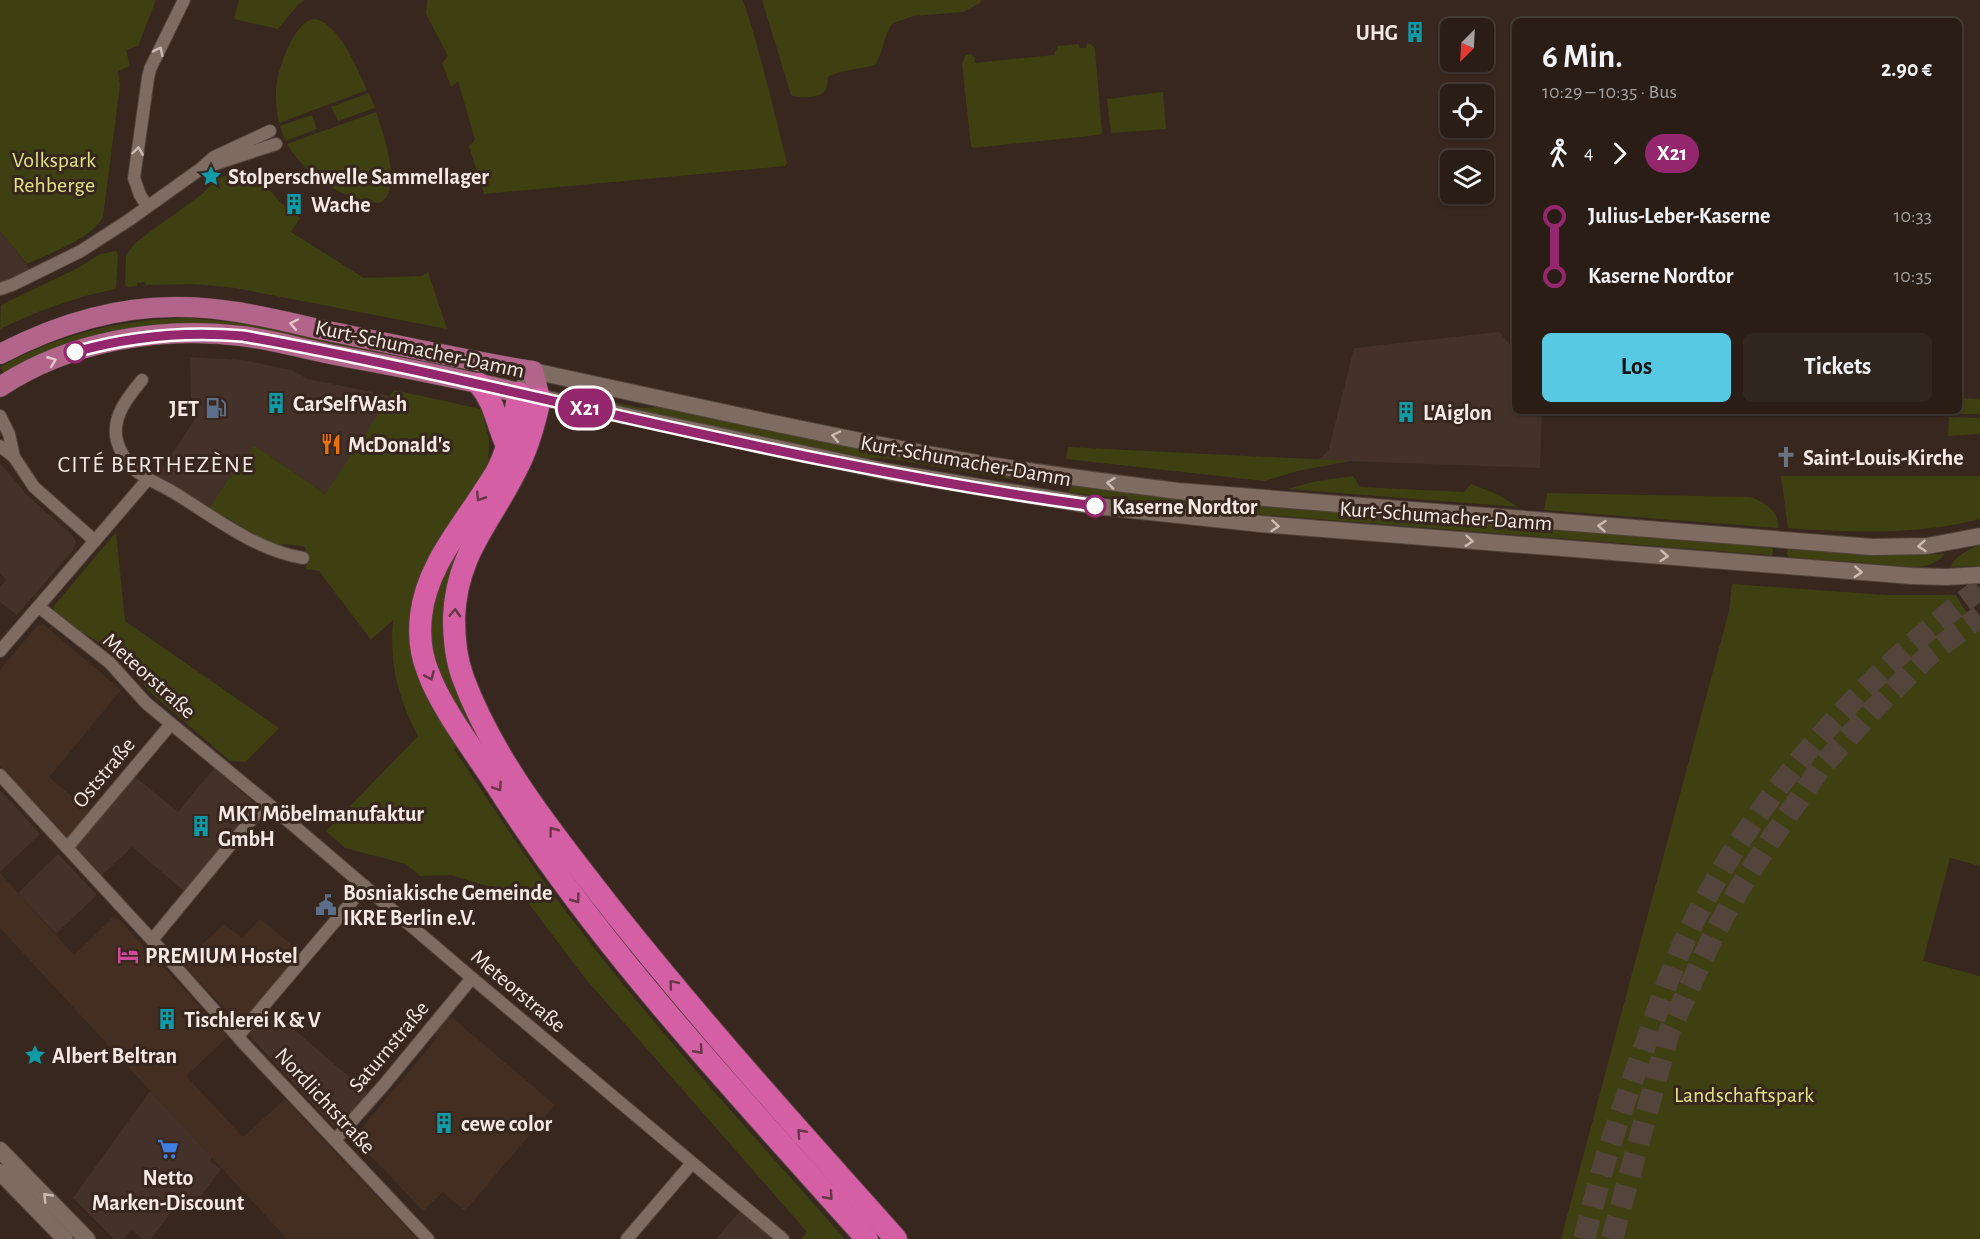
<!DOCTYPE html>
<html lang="de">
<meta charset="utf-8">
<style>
:root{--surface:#291d16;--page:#31261f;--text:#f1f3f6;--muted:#a5a2a1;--line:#453b35;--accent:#57c9e2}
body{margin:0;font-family:"Alegreya Sans",sans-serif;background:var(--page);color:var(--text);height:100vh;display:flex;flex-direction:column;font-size:22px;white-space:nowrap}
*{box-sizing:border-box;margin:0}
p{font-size:20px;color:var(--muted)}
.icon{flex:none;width:33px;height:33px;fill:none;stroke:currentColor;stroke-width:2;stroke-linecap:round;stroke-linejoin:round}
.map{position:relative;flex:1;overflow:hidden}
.panel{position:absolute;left:1512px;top:18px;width:450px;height:396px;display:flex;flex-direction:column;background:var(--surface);border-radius:9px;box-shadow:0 2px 4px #0004,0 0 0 2px var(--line)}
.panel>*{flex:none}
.badge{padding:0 12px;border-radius:20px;font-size:21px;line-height:39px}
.needle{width:39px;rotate:204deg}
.tools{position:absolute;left:1440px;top:18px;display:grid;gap:12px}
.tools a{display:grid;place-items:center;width:54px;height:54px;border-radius:9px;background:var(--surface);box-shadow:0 2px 4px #0004,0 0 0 2px var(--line);font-size:30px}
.map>.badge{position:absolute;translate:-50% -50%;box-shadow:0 0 0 3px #fff}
.legs{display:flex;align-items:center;gap:9px;height:66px;padding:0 30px;font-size:20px}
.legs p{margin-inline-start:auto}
.headline{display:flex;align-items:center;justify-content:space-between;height:102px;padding:0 30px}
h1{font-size:33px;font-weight:700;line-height:45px}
.button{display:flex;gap:12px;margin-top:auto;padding:12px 30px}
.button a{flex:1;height:69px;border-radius:9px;background:var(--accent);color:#111;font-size:24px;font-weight:700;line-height:69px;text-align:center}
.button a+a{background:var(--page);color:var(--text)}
ul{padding:0 30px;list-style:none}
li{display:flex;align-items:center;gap:21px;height:60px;font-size:22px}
li i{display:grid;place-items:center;width:9px;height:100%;margin:0 8px;background:currentColor}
li i::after{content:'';width:15px;height:15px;margin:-8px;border:4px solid;border-radius:50%;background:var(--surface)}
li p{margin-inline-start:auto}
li:first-child i{background:linear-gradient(#0000 50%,currentColor 0)}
li:last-child i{background:linear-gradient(currentColor 50%,#0000 0)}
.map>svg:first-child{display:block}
</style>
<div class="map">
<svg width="1980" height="1239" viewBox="0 0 1980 1239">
<rect width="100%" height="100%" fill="#37271e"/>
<g fill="#44312a">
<path d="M 0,231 L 31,270 L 0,282 Z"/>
<path d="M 1499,332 L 1515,350 L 1515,411 L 1542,411 L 1540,468 L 1316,460 L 1322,457 L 1329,449 L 1354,348 Z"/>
<path d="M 188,357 L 244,360 L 291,370 L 308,379 L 392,396 L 325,494 L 254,445 L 237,471 L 228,479 L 209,508 L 157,476 L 195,419 L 191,400 L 190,358 Z"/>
<path d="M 0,463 L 29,497 L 72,535 L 76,542 L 73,550 L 17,615 L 0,602 L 0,587 L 6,580 L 0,573 Z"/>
<path d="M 214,768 L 258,806 L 184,891 L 132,847 L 102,875 L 74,845 L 133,775 L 178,812 Z"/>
<path d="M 0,790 L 40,834 L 0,872 Z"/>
<path d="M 58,854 L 97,895 L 56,934 L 18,893 Z"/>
<path d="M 268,1007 L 368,1093 L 340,1126 L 334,1127 L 247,1033 Z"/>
<path d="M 150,1091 L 212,1157 L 210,1161 L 221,1169 L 195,1204 L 183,1196 L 151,1239 L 142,1239 L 132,1229 L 123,1239 L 114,1239 L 73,1198 Z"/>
<path d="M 740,1211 L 773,1239 L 716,1239 Z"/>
</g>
<g fill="#442e21">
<path d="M 43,624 L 121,690 L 49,777 L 91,812 L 69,839 L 0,765 L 0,670 L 38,625 Z"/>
<path d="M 0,873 L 74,955 L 115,915 L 228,1037 L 186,1076 L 243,1137 L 285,1099 L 417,1239 L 287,1239 L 0,928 Z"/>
<path d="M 260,919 L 302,953 L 241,1026 L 182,963 L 224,924 L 242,938 Z"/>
<path d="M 449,1015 L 555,1105 L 465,1211 L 443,1192 L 423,1211 L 359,1144 L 359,1131 L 437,1038 L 434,1034 Z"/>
</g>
<g fill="#3e4012">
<path d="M 0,0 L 156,0 L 138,46 L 126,50 L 130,66 L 118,71 L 120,85 L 103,217 C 93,238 48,254 27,264 L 0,231 Z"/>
<path d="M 239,0 L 305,0 L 297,6 L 278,29 L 234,19 Z"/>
<path d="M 427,0 L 743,0 C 761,54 773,108 787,163 L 785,166 L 484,194 L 469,146 L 475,140 L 458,81 L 451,87 L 442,63 L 448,56 L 426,14 Z"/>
<path d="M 762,0 L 981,0 L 980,3 L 963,12 L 914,16 L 893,23 C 884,33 884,51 875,65 C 861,69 838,70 828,77 C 827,81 827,88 825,91 C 820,98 798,99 791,95 Z"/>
<path d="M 314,19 C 338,21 358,70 367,90 L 279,123 C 277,112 275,101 276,90 C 277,71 293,22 314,19 Z"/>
<path d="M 1087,43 L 1092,45 L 1095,49 L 1102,133 L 1099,135 L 973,148 L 971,146 L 962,63 L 966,55 L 971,54 L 975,58 L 974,63 L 1054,55 L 1058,46 L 1079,44 L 1080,48 L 1086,48 Z"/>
<path d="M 1163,92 L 1166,129 L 1111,133 L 1107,99 Z"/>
<path d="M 369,93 L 375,108 L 338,121 L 331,107 Z"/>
<path d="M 376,112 C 383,133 404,190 380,203 C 340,198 309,179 287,144 Z"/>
<path d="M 312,115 L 317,129 L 285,141 L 280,126 Z"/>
<path d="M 244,168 L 251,187 L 260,187 L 264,184 L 280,202 L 300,218 L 291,232 L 364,278 L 422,276 L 428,272 L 447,329 L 235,288 L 194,284 L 146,285 L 145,282 L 137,283 L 137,286 L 129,287 L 125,285 L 126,255 L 135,243 L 202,194 L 217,179 Z"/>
<path d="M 116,251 L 118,255 L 116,289 C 75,297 37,311 0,329 L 1,305 L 80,267 L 100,254 Z"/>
<path d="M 189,318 L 244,323 L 514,380 L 513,383 L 234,326 L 4,374 L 0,367 C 60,334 121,319 189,318 Z"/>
<path d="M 394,390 L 481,409 L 485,414 L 483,416 L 489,439 L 488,472 L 414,612 L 461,743 L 454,749 C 489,802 524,855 562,906 C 649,1023 749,1130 845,1239 L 801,1239 L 807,1232 L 584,977 L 526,900 L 519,895 L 450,875 L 420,876 L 406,864 L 345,848 L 326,831 L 418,736 C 398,697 389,665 393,620 L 371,640 L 319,571 L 306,569 L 305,547 L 285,544 L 274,546 L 209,508 L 228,479 L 237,471 L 254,445 L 325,494 Z"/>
<path d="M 565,392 L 641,408 L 659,407 L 892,455 L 1036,481 L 1033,483 L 891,459 L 867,458 L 564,396 Z"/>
<path d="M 1959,398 L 1980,399 L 1980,414 L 1948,414 L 1948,411 L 1959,411 Z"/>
<path d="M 1949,417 L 1980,418 L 1980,434 L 1948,436 Z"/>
<path d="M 1068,447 L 1350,461 L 1298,471 L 1264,481 L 1066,459 Z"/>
<path d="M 1353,476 L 1360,487 L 1464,492 L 1471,484 L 1499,495 L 1518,507 L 1288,489 L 1317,481 Z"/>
<path d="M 1781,476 L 1980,476 L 1980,519 C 1918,535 1852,533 1788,528 Z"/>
<path d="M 1070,484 L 1772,547 L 1773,550 L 1772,556 L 1768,555 L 1228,512 L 1069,492 Z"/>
<path d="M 1547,493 L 1750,497 C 1765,502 1779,511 1778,528 L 1544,510 Z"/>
<path d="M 116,532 L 125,621 L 279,728 L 245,762 L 230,761 L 151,693 L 124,663 L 97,641 L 70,625 L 54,611 L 54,606 Z"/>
<path d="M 464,538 L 443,622 L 444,645 L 453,685 L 472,731 L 445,694 L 429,646 L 433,593 Z"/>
<path d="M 1980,545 L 1980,566 L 1952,567 L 1951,565 C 1958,555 1968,549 1980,545 Z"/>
<path d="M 1789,548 L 1882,555 L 1945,554 C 1936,564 1926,567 1913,567 L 1789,557 L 1786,554 Z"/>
<path d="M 1732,584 L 1886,595 L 1956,595 L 1965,610 L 1980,626 L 1980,866 L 1950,858 L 1923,961 L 1980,976 L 1980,1239 L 1561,1239 L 1729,611 Z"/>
</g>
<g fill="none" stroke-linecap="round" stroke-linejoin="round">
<g stroke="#53443c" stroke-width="22" stroke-dasharray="22 11" stroke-linecap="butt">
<path d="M 1584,1239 C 1593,1206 1601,1171 1612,1139 C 1623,1106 1635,1073 1647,1040 C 1661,1000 1674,961 1693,923 C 1755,796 1867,672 1980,589"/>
<path d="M 1612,1239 L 1669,1032 L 1714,934 L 1739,889 L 1770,841 L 1821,767 L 1875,708 L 1929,655 L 1980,616"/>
</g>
<defs>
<g id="street">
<path d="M 206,167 L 276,144"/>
<path d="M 147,206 L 140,195 L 134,178 L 148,78 L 150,69 L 184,0"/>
<path d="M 0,289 L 12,285 L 81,251 L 129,220 L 199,170 L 214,157 L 270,131"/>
<path d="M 142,380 C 128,397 111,417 117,441 C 120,451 126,461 133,468 C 144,479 160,484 173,492 C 214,517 255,550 303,558"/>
<path d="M 0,416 L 9,434 L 14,457"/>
<path d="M 0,446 L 14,457 L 34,487 L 95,541"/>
<path d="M 39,607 L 110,663 L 146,703 L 266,802 L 472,978 L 783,1239"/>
<path d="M 0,651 L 148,479"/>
<path d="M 0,775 L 152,940 L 246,1046 L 428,1239"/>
<path d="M 67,848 L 171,724"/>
<path d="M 152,940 L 266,802"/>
<path d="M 238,1036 L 365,886"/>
<path d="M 335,1140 L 383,1086 L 472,978"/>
<path d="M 627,1239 L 692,1163"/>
</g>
<g id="secondary">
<path d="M 1980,536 L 1927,546 L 1872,547 L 1178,491 C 1107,482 1036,473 966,461 C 821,435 677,402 533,371 L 519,393 L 889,472 L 1095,506 L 1261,524 L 1912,576 L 1947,577 L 1980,575"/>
<path d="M 0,1150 L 87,1239"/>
<path d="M 0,1172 L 65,1239"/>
</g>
<g id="primary">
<path d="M 0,354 C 54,326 112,307 174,307 C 225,306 274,319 323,330 C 393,344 463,360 533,371 L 540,398"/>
<path d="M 0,387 C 69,341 161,326 241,336 C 275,340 307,350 340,356 C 400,367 460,378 519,393"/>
</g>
<g id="highway">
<path d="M 479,384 C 495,402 497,425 507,446"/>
<path d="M 519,393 C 514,418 510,444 499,467 C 495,476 488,485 483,493 C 458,532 426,569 421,616 C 419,634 421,655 428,672 C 441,708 475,752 497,786 C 602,951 737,1093 867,1239"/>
<path d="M 540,398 C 535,422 528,448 516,470 C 490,523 456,554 454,618 C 454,638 456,659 463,678 C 495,764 558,840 614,912 C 704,1025 800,1132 896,1239"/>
</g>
</defs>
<use href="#street" stroke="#51433c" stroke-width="14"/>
<use href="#secondary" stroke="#51433c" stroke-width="18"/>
<use href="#primary" stroke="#51433c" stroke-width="21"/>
<use href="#highway" stroke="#51433c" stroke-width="24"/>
<use href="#street" stroke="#7e6b61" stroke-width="12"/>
<use href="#secondary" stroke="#7e6b61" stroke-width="16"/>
<use href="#primary" stroke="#b2648a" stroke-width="20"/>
<use href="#highway" stroke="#d55fa5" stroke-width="22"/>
</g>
<defs><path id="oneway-chevron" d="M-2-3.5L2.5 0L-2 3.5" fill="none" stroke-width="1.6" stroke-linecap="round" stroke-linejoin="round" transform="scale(1.5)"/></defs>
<g stroke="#cbbdb6">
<use href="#oneway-chevron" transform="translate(159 51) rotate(-64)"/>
<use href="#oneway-chevron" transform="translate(138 151) rotate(-82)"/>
<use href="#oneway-chevron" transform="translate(836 436) rotate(-168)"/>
<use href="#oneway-chevron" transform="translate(1111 483) rotate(-173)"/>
<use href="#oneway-chevron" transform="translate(1275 526) rotate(5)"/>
<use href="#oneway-chevron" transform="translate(1602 526) rotate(-175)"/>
<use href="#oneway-chevron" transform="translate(1469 541) rotate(5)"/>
<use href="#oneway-chevron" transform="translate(1922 546) rotate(175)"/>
<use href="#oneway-chevron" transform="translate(1664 556) rotate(4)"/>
<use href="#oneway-chevron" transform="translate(1858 572) rotate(4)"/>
<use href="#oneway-chevron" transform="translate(47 1197) rotate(-134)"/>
</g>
<g stroke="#e4c8cd">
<use href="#oneway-chevron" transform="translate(294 324) rotate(-168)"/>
<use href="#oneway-chevron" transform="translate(52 361) rotate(-22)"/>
</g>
<g stroke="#663846">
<use href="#oneway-chevron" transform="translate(480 497) rotate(123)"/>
<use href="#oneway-chevron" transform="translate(455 613) rotate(-87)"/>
<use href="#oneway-chevron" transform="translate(430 676) rotate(66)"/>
<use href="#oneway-chevron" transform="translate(498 787) rotate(57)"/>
<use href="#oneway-chevron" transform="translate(553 831) rotate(-127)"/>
<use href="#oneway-chevron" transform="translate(576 899) rotate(53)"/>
<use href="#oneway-chevron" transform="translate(673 984) rotate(-130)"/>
<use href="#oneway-chevron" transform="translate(699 1050) rotate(48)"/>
<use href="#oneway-chevron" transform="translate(801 1133) rotate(-132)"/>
<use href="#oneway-chevron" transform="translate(829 1196) rotate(48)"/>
</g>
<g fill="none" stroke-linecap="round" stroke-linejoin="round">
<defs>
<path id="line-1" d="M 75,352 C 131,336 185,331 243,336 C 350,355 456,379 562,403 C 738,443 916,482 1095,506"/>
</defs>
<use href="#line-1" stroke="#fff" stroke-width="14"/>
<use href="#line-1" stroke="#95276e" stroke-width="9"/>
</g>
<defs>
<symbol id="building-bare" viewBox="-9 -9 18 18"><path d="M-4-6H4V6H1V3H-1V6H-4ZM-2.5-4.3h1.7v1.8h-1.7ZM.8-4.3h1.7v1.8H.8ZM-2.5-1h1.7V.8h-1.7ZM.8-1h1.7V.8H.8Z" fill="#0f9aa8" stroke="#37271e" stroke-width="2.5" paint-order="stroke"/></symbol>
<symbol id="sight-bare" viewBox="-9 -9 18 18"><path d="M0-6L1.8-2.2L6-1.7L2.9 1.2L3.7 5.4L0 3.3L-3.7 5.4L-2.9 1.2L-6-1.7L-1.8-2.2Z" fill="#0f9aa8" stroke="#37271e" stroke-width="2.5" paint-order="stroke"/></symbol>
<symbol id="fuel-bare" viewBox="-9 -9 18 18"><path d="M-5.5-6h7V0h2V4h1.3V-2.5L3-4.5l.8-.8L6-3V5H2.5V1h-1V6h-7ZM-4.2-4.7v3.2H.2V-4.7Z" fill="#5c6f8a" stroke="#37271e" stroke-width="2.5" paint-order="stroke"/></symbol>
<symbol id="restaurant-bare" viewBox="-9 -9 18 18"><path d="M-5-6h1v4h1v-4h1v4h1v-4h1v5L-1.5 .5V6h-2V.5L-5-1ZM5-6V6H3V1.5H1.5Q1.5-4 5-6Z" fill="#e8710a" stroke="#37271e" stroke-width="2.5" paint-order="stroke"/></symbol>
<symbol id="church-bare" viewBox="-9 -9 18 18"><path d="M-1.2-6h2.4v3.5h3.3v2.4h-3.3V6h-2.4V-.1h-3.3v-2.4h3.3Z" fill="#6b7280" stroke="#37271e" stroke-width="2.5" paint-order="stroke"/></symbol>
<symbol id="civic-bare" viewBox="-9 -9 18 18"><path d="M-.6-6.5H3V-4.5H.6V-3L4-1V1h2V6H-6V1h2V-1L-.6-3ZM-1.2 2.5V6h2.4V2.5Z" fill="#5c6f8a" stroke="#37271e" stroke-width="2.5" paint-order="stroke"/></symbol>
<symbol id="hotel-bare" viewBox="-9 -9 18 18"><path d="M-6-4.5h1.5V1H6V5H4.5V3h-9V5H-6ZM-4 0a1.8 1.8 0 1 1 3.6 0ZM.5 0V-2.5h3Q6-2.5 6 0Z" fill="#d1479c" stroke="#37271e" stroke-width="2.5" paint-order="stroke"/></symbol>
<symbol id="supermarket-bare" viewBox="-9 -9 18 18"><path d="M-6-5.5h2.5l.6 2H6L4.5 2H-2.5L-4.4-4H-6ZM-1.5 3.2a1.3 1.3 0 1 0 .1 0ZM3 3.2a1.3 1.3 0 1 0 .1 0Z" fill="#3f7fe0" stroke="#37271e" stroke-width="2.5" paint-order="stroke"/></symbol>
</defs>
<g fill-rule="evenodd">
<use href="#building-bare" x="1400" y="17" width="30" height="30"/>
<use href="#sight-bare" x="196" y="161" width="30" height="30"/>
<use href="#building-bare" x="279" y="189" width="30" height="30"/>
<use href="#building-bare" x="261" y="388" width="30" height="30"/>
<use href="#fuel-bare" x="201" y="393" width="30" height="30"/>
<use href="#building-bare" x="1391" y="397" width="30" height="30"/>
<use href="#restaurant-bare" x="316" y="429" width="30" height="30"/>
<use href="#church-bare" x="1771" y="442" width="30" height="30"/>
<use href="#building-bare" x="186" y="811" width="30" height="30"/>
<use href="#civic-bare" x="311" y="890" width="30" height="30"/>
<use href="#hotel-bare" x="113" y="940" width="30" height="30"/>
<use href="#building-bare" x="152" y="1004" width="30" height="30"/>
<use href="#sight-bare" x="20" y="1040" width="30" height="30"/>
<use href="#building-bare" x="429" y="1108" width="30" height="30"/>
<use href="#supermarket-bare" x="153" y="1134" width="30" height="30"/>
</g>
<g fill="#fff" stroke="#95276e" stroke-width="3">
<circle cx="75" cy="352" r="10"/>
<circle cx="1095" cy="506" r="10"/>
</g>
<g text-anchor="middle" stroke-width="6" stroke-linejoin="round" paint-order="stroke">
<g font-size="22" font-weight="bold" fill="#f4e9e3" stroke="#37271e" text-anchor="start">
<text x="1398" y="40" text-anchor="end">UHG</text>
<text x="228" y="184">Stolperschwelle Sammellager</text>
<text x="311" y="212">Wache</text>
<text x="293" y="411">CarSelfWash</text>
<text x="199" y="416" text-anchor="end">JET</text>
<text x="1423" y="420">L'Aiglon</text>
<text x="348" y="452">McDonald's</text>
<text x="1803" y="465">Saint-Louis-Kirche</text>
<text x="218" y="821">MKT Möbelmanufaktur<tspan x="218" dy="25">GmbH</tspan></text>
<text x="343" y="900">Bosniakische Gemeinde<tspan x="343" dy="25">IKRE Berlin e.V.</tspan></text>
<text x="145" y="963">PREMIUM Hostel</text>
<text x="184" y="1027">Tischlerei K &amp; V</text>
<text x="52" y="1063">Albert Beltran</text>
<text x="461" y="1131">cewe color</text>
<text x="168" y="1185" text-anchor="middle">Netto<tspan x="168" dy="25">Marken-Discount</tspan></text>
</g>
<g font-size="22" fill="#e0e486" stroke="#37271e">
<text x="54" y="167">Volkspark<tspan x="54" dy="25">Rehberge</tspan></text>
<text x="1744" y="1102">Landschaftspark</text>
</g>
<g font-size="22" fill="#f4e9e3" stroke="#37271e">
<text transform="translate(420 348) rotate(12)" y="8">Kurt-Schumacher-Damm</text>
<text transform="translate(966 460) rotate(10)" y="8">Kurt-Schumacher-Damm</text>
<text transform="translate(1446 515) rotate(4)" y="8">Kurt-Schumacher-Damm</text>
<text transform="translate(150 675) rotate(42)" y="8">Meteorstraße</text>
<text transform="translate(103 772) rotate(-50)" y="8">Oststraße</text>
<text transform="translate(519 990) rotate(40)" y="8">Meteorstraße</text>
<text transform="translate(388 1046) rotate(-50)" y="8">Saturnstraße</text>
<text transform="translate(326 1100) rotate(47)" y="8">Nordlichtstraße</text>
</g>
<g font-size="22" font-weight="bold" fill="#f4e9e3" stroke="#37271e" text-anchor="start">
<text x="1112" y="514">Kaserne Nordtor</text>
</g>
<g font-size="24" letter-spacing="1.5" fill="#f4e9e3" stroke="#37271e">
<text x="156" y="472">CITÉ BERTHEZÈNE</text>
</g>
</g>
</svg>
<div class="tools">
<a><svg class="needle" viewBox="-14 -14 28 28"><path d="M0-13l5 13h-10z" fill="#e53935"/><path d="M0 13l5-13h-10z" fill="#a5a2a1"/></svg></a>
<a><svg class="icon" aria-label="locate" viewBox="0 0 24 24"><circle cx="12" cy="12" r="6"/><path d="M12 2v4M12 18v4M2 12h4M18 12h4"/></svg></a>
<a><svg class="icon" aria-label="layers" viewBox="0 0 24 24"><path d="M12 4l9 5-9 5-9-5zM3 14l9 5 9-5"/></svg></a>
</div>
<b class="badge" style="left:585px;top:408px;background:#95276e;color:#fff">X21</b>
<section class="panel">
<div class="headline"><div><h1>6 Min.</h1><p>10:29 – 10:35 · Bus</p></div><b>2.90 €</b></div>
<div class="legs"><svg class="icon" aria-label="walk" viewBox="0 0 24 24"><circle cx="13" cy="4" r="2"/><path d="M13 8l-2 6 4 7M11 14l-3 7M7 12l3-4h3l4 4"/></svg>4<svg class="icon" aria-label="forward" viewBox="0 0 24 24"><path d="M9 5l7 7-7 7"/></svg><b class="badge" style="background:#95276e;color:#fff">X21</b></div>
<ul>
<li><i style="color:#95276e"></i><b>Julius-Leber-Kaserne</b><p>10:33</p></li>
<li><i style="color:#95276e"></i><b>Kaserne Nordtor</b><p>10:35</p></li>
</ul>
<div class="button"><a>Los</a><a>Tickets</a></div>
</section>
</div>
